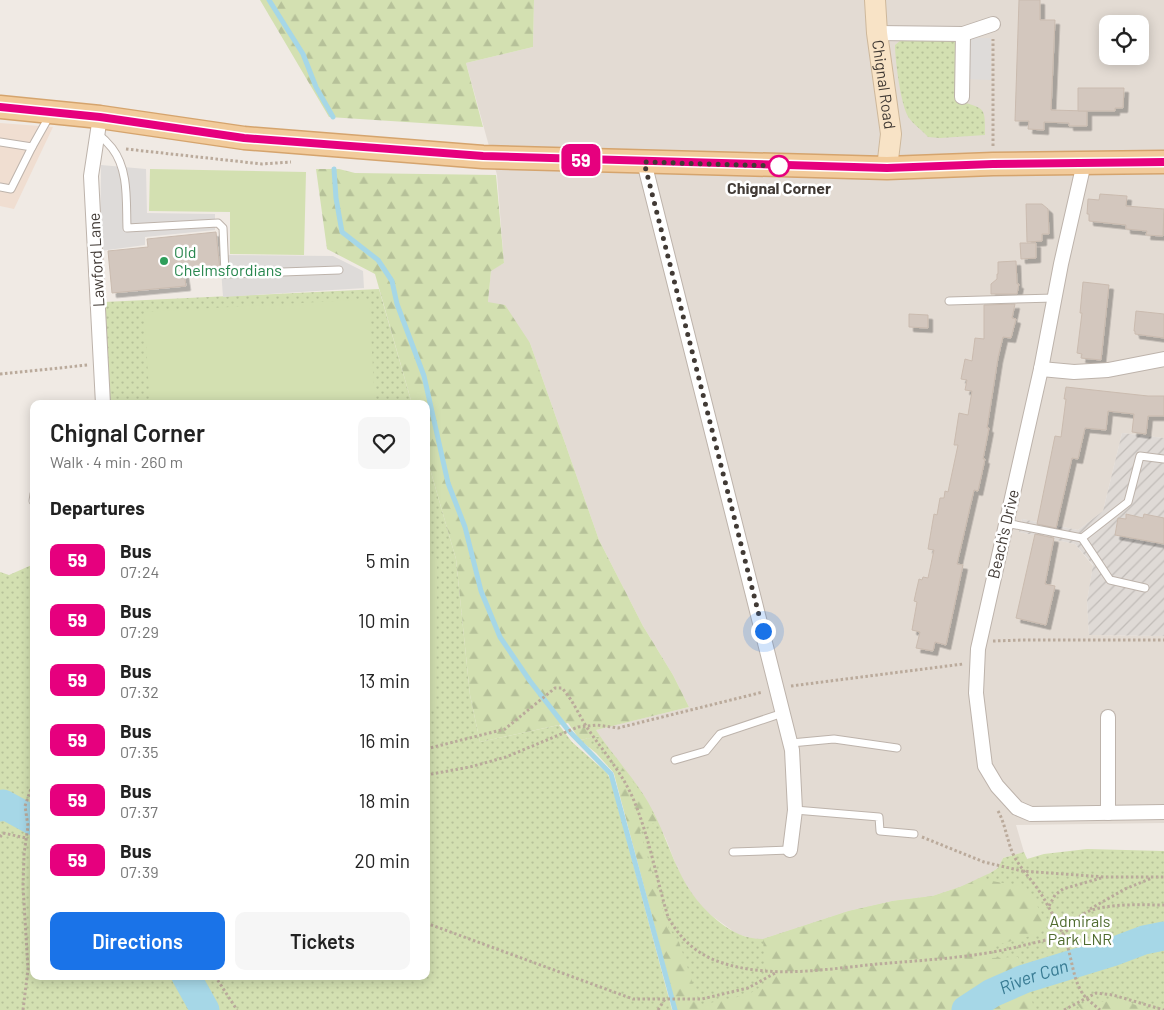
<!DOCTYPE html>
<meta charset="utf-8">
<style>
:root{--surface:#fff;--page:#f6f6f6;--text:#222;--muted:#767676;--accent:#1a73e8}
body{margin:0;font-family:Barlow,sans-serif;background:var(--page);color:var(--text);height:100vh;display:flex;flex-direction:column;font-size:19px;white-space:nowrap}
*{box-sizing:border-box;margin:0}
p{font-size:16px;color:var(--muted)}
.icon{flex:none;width:28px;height:28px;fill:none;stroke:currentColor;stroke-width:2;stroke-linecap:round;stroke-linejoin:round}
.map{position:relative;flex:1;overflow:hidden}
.drawer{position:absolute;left:30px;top:400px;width:400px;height:580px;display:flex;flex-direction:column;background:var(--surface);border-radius:10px;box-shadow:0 2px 12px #0003}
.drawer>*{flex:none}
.badge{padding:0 10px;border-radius:8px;font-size:18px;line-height:32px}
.controls{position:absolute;left:1099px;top:15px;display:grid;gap:10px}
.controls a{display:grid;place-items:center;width:50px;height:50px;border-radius:10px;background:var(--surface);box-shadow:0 2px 12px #0003;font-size:25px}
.you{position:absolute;width:25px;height:25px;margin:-12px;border:4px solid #fff;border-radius:50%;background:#1a73e8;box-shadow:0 0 0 8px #1a73e833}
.map>.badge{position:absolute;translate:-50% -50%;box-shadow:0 0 0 2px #fff}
h2{padding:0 20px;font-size:19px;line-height:45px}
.round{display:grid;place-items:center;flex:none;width:52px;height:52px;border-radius:10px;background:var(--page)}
.overview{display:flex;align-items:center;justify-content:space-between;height:85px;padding:0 20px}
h1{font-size:24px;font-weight:600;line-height:38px}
.primary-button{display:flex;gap:10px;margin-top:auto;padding:10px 20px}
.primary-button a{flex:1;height:58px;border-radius:10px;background:var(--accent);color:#fff;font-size:20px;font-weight:600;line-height:58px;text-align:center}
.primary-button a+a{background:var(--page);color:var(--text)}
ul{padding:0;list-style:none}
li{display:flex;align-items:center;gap:15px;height:60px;padding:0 20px}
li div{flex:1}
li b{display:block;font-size:19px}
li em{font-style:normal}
li .badge{min-width:55px;font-weight:700;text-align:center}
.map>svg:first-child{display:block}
</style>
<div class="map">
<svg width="1164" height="1010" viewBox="0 0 1164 1010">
<defs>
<pattern id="industrial-furrows" width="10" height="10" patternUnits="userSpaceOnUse" patternTransform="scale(1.25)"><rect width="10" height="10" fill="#dfdad6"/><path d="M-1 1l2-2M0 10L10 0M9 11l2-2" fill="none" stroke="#c1bcb8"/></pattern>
<pattern id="green-dots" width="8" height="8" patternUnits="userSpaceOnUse" patternTransform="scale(1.25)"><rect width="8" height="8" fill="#d3e0b1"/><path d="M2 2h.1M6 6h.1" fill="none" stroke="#b6c199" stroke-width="1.8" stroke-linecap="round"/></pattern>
<pattern id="forest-firs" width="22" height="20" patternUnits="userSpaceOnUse" patternTransform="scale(1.25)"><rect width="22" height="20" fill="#d3e0b1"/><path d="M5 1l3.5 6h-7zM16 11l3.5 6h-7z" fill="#b6c199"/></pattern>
<filter id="shadow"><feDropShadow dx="4.5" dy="4.5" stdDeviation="0" flood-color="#0004"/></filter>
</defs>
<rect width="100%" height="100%" fill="#f0eae4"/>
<path fill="#e3dbd3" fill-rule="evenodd" d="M 534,0 L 1164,0 L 1164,438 L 1122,433 L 1103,511 L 1078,530 L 1022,519 L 1019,532 L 1075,544 L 1093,566 L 1087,601 L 1089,635 L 1164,636 L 1164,823 L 1016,825 L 1024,852 L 1003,858 L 998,868 L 980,879 L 960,887 L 933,896 L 893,901 L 849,911 L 763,939 L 754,939 L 737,934 L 708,913 L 692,896 L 681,878 L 666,839 L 643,795 L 595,730 L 689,707 L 673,675 L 643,626 L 599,540 L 530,343 L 488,302 L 491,270 L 504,263 L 497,175 L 466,63 L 533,47 ZM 1108,24 L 1140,24 L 1140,56 L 1108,56 Z"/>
<path fill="#f0ded1" d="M 0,123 L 53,127 L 14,209 L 0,206 Z"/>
<path fill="url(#industrial-furrows)" d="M 1122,433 L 1164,438 L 1164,636 L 1089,635 L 1087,601 L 1093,565 L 1075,544 L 1019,532 L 1022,519 L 1078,530 L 1103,511 Z"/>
<g fill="url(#green-dots)">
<path d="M 949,38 L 956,42 L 959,101 C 986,109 985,107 985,135 L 940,138 L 928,137 C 922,130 914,125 909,118 C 901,107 895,60 895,45 L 901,40 Z"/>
<path d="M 379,289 L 412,404 L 110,404 L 104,302 Z"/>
<path d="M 426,455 L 456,559 L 470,695 L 480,742 L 559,725 L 572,742 L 607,773 L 611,781 L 672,1010 L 0,1010 L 0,572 L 9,575 L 34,564 L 34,976 L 426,976 Z"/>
<path d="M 600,736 C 614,756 630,774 643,794 C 673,840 672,884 718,921 C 732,932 745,939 763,939 L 849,911 L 893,901 L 933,896 L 960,887 L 990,873 L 998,868 L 1003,858 L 1024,852 L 1027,859 L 1044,854 L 1087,849 L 1164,851 L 1164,1010 L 677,1010 L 614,773 L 596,753 L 580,740 Z"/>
</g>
<g fill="url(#forest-firs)">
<path d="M 260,0 L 534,0 L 533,47 L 466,63 L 483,127 L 329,117 Z"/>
<path d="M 316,169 L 339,169 L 355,173 L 496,175 L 504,263 L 491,271 L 488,302 L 505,305 L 530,343 L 599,540 L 643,626 L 673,675 L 689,707 L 596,730 L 600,736 L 580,740 L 568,723 L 480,742 L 470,695 L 456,559 L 426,455 L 426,404 L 412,404 L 375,274 L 327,249 Z"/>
<path d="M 621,766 L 643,795 L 657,821 L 640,831 L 664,914 L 669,929 L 679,942 L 700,1005 L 747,995 L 766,984 L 763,939 L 849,911 L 893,901 L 933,896 L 960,887 L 980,879 L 1026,887 L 1045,919 L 1041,933 L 989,947 L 991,958 L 1018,957 L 1021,970 L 1009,974 L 953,1010 L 677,1010 L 614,773 Z"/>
<path d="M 1164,921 L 1164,945 L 1151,929 Z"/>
<path d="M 1028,987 L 1034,1008 L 1031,1010 L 981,1010 L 996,1000 Z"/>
<path d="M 1122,1000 L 1149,1010 L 1082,1010 L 1077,1004 Z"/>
</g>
<g fill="#d3e0b1">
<path d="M 150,169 L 306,172 L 304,255 L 230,254 L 230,212 L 149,211 Z"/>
<path d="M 369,299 L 375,404 L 150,404 L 144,312 Z"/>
<path d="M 426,558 L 437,558 L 436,710 L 426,710 Z"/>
</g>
<g fill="#dedbd9">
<path d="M 969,38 L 991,38 L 991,80 L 961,79 Z"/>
<path d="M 101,165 L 146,169 L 147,213 L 215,214 L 215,230 L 145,237 L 145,245 L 100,251 Z"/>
<path d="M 220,255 L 333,256 L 363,271 L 364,288 L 223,297 Z"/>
</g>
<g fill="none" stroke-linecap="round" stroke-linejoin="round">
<g stroke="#a6d7e7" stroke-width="5">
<path d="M 269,0 L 303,54 L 316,87 L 333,117"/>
<path d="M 334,169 L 336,198 L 342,232 L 378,260 L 392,281 L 397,304 L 424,376 L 448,483 L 465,527 L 481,591 L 500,637 L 530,681 L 568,730 L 611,774 L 675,1010"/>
</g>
<g stroke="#a6d7e7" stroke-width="29">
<path d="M 0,807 L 3,804 L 34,821"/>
<path d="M 186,976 L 205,1010"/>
<path id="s1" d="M 966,1010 L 992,993 L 1024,979 L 1112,952 L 1144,940 L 1164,936"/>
</g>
</g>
<g fill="#d3c7be" stroke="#cabbaf" filter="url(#shadow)">
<path d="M 1019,0 L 1040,0 L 1040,20 L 1055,20 L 1051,110 L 1087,111 L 1087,126 L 1069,126 L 1069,123 L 1044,122 L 1044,130 L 1028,129 L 1029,121 L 1015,121 Z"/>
<path d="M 1078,88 L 1124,88 L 1123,108 L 1115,108 L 1115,111 L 1078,111 Z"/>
<path d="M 1100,194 L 1127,196 L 1126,206 L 1164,209 L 1163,236 L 1146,235 L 1147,231 L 1126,229 L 1126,225 L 1089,221 L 1089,214 L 1087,214 L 1088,199 L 1099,200 Z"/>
<path d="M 1026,204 L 1042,204 L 1048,209 L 1049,234 L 1042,234 L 1042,241 L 1027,242 Z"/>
<path d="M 216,232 L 220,270 L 184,273 L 186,286 L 112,293 L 108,251 L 148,247 L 147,239 Z"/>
<path d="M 1020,243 L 1036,243 L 1036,258 L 1021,259 Z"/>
<path d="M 1016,261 L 1017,284 L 1019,284 L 1017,294 L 991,294 L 991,284 L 997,279 L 997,274 L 998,274 L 998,262 Z"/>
<path d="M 1083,282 L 1109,285 L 1101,360 L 1081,358 L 1082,354 L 1077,353 L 1082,313 L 1080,313 Z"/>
<path d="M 1015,304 L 1012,318 L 1016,319 L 1011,338 L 1003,337 L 998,358 L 987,428 L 989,428 L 983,459 L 985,459 L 978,491 L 974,490 L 957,564 L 963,565 L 946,645 L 935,642 L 933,651 L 916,648 L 920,632 L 912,630 L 917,602 L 914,601 L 916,592 L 919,579 L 922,580 L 923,577 L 928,578 L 934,550 L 928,549 L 934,514 L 937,515 L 940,498 L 944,498 L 945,491 L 948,492 L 958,445 L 954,445 L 959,413 L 968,415 L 972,391 L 965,390 L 967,380 L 961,379 L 965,359 L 972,361 L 975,338 L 984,339 L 984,305 Z"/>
<path d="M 1136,311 L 1164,314 L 1164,338 L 1135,334 L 1135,331 L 1134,331 Z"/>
<path d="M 909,314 L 928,315 L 928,328 L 909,327 Z"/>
<path d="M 1066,387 L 1148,396 L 1164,396 L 1164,416 L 1148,416 L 1146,434 L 1132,432 L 1134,414 L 1108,411 L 1106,430 L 1085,428 L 1078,459 L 1072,458 L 1056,528 L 1037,524 L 1055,436 L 1061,437 L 1066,399 L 1064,399 Z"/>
<path d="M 1126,514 L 1143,518 L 1144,514 L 1164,518 L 1164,544 L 1115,535 L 1118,518 L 1126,519 Z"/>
<path d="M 1035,534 L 1054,538 L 1045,584 L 1055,586 L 1046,625 L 1016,618 Z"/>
</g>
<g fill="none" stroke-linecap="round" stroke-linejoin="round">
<defs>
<g id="lane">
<path d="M 98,134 C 103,138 108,143 112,148 C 129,170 126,201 127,228 L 218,223 L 223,228 L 225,274 L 339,270"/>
<path d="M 0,142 L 32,147"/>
<path d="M 0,187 L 11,189 L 32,147 L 50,115"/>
<path d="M 949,301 L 1055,298"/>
<path d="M 33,501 L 34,494"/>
<path d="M 1006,523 L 1082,538 L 1128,502 L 1140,456 L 1164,459"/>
<path d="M 1082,538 L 1110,580 L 1145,588"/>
<path d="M 791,743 L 834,739 L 897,748"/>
<path d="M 675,760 L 706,751 L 720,734 L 783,713"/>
<path d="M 795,810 L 879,817 L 880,831 L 914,834"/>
<path d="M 733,852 L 790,850"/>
</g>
<g id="street">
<path d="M 877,33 L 963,34 L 993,24"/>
<path d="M 962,97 L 963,34"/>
<path d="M 100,117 L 91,176 L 103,404"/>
<path d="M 644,162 L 792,750 L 795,810 L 790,850"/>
<path d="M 1084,163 L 1061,264 L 1041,369 L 978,649 L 976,693 L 985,766 L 997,786 L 1017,808 L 1031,814 L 1164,812"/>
<path d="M 1041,369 L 1074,372 L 1108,370 L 1164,359"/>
<path d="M 1108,717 L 1108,813"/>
</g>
<g id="secondary">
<path id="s2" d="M 875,0 L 877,33 L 891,134 L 887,168"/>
</g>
<path id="primary" d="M 0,107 L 100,117 L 244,138 L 483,157 L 887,168 L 993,164 L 1164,162"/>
</defs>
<use href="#lane" stroke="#bdb3ab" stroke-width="9"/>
<use href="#street" stroke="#bdb3ab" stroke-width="16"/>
<use href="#secondary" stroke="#ceb89b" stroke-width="22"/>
<use href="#primary" stroke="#d5a46d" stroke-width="25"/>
<g stroke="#baaa9b" stroke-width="3" stroke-dasharray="2.5 2.5" stroke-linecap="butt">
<path d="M 993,146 L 993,39"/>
<path d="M 126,149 L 262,164 L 291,162"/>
<path d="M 0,374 L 88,365"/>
<path d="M 993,641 L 1023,640 L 1164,640"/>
<path d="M 791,686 L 963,664"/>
<path d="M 426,749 L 505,729 L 555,688 L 562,688 C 572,699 578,713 586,726 C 602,750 620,770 632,796 C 649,835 656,877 668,917 C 679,937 695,953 717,961 C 768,980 826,969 878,964 C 924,960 971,958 1017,947 C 1027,944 1056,939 1064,933 C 1072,927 1079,914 1089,911 C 1113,903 1139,905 1164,905"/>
<path d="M 426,775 L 470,767 L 506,757 L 578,727 L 597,725 L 618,728 L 763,692"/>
<path d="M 998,811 C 1006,825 1007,843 1015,858 C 1021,868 1028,876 1035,885 C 1046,900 1053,916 1062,932 C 1071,949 1071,970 1079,987 C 1083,997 1092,1003 1100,1010"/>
<path d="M 0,837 L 3,833 L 26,838"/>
<path d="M 922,837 L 984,862 L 1022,871 L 1105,877 L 1164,877"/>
<path d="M 1049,906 L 1055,895 L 1063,889 L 1101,878"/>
<path d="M 1090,909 L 1125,889 L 1152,878"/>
<path d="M 426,923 L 633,999 L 702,999 L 748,988 L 777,972"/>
<path d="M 215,976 L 237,1010"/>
<path d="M 23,1010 L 28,969 L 23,887 L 24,854 L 28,826 L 25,806 L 34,780"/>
<path d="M 658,1010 L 665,999"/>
<path d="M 1064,1010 L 1096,993 L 1113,995 L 1164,1010"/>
</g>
<use href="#lane" stroke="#fff" stroke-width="7"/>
<use href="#street" stroke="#fff" stroke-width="14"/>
<use href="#secondary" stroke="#f8e3c6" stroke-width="20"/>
<use href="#primary" stroke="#f2cb9b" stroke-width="22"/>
</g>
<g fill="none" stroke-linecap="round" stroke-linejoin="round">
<defs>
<path id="line" d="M 0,107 L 100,117 L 244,138 L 483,156 L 887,168 L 993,164 L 1164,162"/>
</defs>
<use href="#line" stroke="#fff" stroke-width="11"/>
<use href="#line" stroke="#e6007e" stroke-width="8"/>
<path stroke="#413a35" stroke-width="5" stroke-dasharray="0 9" d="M 763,631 L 644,162 L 779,166"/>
</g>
<circle fill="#fff" stroke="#e6007e" stroke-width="2.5" cx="779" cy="166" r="10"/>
<circle fill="#2e9e5b" stroke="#fff" stroke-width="2" cx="164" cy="261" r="5"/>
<g text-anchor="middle" stroke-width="5" stroke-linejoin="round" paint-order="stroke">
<g font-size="16" fill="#413a35" stroke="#fff">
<text dy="6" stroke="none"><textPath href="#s2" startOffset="85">Chignal Road</textPath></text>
<text transform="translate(96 260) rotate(-93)" y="6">Lawford Lane</text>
<text transform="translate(1003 534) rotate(-77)" y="6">Beach's Drive</text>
</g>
<g font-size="16" font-weight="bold" fill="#413a35" stroke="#fff">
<text x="779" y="194">Chignal Corner</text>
</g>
<g font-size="16" fill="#27864d" stroke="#fff" text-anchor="start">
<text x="174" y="258">Old<tspan x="174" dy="18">Chelmsfordians</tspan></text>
</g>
<g font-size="16" fill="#506c2f" stroke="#fff">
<text x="1080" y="927">Admirals<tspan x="1080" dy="18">Park LNR</tspan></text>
</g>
<g font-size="18" font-style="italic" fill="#377a92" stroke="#fff">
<text dy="6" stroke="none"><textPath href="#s1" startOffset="76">River Can</textPath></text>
</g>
</g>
</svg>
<div class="controls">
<a><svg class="icon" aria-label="locate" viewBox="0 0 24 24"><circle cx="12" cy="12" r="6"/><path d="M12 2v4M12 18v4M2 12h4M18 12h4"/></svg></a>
</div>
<div class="you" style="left:763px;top:631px"></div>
<b class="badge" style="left:581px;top:160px;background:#e6007e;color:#fff">59</b>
<section class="drawer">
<div class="overview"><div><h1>Chignal Corner</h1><p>Walk · 4 min · 260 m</p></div><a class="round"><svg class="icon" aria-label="heart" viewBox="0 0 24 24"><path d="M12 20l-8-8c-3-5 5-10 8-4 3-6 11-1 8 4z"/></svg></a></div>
<h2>Departures</h2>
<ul>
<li><span class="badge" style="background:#e6007e;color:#fff">59</span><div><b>Bus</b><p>07:24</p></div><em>5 min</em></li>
<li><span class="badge" style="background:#e6007e;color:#fff">59</span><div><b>Bus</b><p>07:29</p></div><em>10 min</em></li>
<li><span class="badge" style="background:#e6007e;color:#fff">59</span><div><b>Bus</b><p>07:32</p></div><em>13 min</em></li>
<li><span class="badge" style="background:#e6007e;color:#fff">59</span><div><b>Bus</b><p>07:35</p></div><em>16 min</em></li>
<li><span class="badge" style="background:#e6007e;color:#fff">59</span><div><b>Bus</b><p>07:37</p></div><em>18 min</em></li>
<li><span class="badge" style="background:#e6007e;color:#fff">59</span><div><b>Bus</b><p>07:39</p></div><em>20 min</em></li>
</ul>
<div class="primary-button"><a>Directions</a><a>Tickets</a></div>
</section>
</div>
